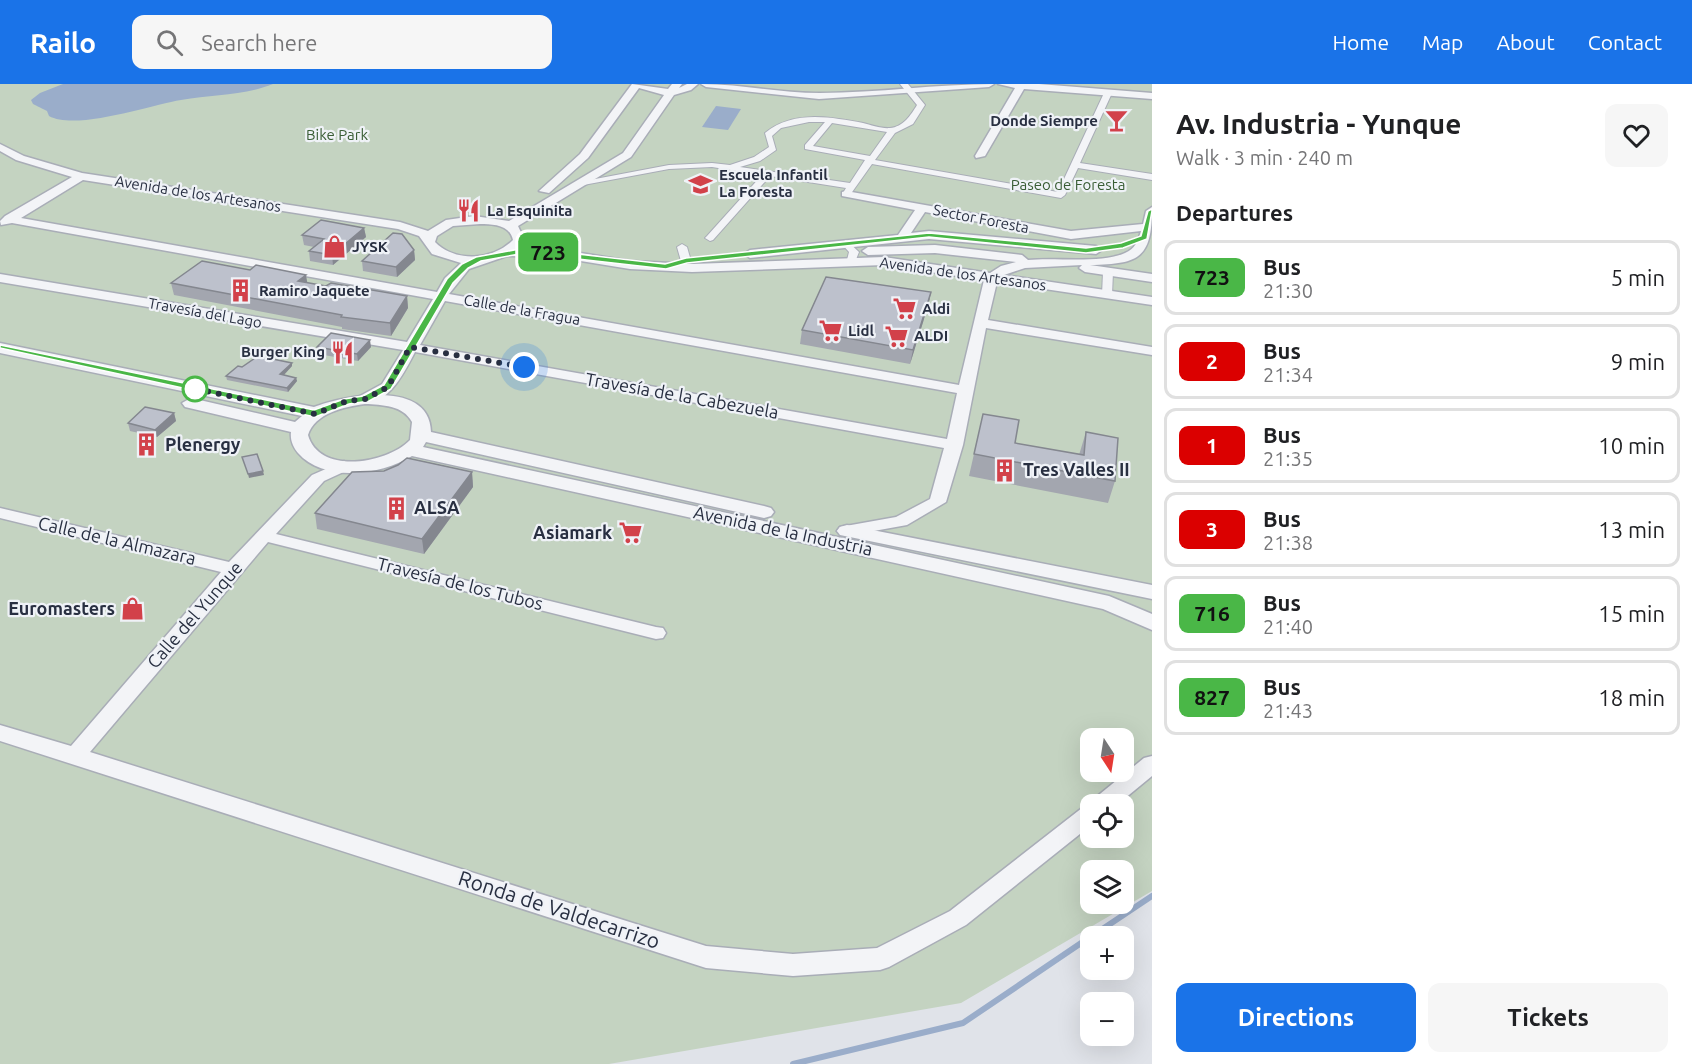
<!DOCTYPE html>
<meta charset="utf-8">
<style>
:root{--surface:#fff;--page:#f6f6f6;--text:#202124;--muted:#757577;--line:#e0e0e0;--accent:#1a73e8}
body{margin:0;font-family:Ubuntu,sans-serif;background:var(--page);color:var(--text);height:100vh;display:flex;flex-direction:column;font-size:22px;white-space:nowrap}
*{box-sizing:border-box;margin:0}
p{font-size:20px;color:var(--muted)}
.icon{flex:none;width:33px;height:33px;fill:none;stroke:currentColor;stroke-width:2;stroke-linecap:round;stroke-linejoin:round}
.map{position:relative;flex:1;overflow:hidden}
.side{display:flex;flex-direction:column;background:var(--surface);width:540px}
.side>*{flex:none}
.badge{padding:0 12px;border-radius:9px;font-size:21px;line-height:39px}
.needle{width:39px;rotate:168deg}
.controls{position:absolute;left:1080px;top:644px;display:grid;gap:12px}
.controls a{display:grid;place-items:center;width:54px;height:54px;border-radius:12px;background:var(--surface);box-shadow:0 6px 24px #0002;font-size:30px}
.you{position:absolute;width:30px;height:30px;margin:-15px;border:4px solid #fff;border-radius:50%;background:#1a73e8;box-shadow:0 0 0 9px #1a73e833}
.map>.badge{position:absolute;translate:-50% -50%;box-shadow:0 0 0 3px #fff}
h2{padding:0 24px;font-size:22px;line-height:54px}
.round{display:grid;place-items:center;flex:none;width:63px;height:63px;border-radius:12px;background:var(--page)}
.headline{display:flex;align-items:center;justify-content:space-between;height:102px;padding:0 24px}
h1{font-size:28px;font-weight:700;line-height:45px}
.button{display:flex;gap:12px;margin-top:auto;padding:12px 24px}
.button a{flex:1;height:69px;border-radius:12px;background:var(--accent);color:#fff;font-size:24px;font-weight:700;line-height:69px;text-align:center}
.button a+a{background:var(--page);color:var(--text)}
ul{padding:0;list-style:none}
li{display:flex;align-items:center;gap:18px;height:75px;margin:0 12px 9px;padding:0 12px;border:3px solid var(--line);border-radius:12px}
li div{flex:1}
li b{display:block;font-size:22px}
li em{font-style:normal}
li .badge{min-width:66px;font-weight:700;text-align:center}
header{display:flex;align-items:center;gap:36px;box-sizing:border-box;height:84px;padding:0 30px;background:var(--accent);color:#fff}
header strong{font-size:28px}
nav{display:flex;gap:33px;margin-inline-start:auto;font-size:21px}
.search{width:420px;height:54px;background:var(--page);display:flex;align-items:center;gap:15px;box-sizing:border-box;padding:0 21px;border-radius:12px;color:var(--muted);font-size:22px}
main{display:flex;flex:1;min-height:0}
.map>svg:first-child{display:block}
</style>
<header>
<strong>Railo</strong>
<div class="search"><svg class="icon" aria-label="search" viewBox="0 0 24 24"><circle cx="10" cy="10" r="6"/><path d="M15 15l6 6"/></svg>Search here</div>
<nav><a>Home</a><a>Map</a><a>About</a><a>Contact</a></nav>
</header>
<main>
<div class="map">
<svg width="1152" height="980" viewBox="0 0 1152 980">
<rect width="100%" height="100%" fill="#e0e3e9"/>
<path fill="#c4d3c1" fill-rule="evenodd" d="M 0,0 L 1152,0 L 1152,807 L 961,919 L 609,980 L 0,980 ZM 1090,654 L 1124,654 L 1124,687 L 1090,687 ZM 1090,720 L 1124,720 L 1124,753 L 1090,753 ZM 1090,786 L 1124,786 L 1124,819 L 1090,819 Z"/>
<g fill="#9aadca">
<path d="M 63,0 L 273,0 C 243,12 213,10 181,16 C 151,21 76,47 49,32 L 47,27 L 33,20 L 31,16 L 40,9 Z"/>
<path d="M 716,22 L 741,25 L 728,46 L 702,43 Z"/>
</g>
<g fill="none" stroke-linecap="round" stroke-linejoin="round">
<g stroke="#9aadca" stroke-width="6">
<path d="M 1092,852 L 1152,812"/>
<path d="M 793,980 L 963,939 L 1090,853"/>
</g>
<defs>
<g id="pedestrian">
<path d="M 900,0 L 908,0 L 925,21 L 913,40 L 895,49 L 875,76 L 1058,108 L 1104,9 L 1108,7 L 1112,9 L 1080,79 L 1152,90 L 1152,96 L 1078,84 L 1065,111 L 1061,114 L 872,80 L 850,111 L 847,112 L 843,109 L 846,104 L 770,92 L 713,156 L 710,157 L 705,154 L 707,152 L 762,91 L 712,83 L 669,85 L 578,102 L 574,99 L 669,81 L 712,79 L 730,81 L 754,73 L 769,63 L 765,49 C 793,26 830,33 863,39 C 871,41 882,45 890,44 C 903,43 911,31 917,21 ZM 809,38 L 825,38 L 805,61 L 805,65 L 865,76 L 850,99 L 740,83 L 760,77 L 776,66 L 772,52 L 781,44 ZM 832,39 L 887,48 L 870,72 L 813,62 Z"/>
<path d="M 846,156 L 859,168 L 855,178 L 847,176 L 849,168 L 841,159 Z"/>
<path d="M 682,160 L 687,163 L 691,177 L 689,179 L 681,177 L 677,163 Z"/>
<path d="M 1108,185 L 1113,188 L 1112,211 L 1107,214 L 1102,211 L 1103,188 Z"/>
</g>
<g id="minor">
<path d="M 632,0 L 668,5 L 672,0 L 682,0 L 679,4 L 687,0 L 698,0 L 691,6 L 674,11 L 631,73 L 518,142 L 525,157 L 518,165 L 556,165 L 630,177 L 692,180 L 884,173 L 990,189 L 1001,182 L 1016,178 L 935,169 L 868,171 L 862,167 L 868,163 L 935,161 L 1022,171 L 1028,176 C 1055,173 1101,180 1125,169 C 1135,165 1138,157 1141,147 L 1071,155 L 925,128 L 911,149 L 929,147 L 1096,162 L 1102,166 L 1096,170 L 929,155 L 750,174 L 744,170 L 750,166 L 898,151 L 915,126 L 842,112 L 842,108 L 846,107 L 1071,147 L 1143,140 L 1146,127 L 1152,123 C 1152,174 1140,180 1090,181 L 1152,190 L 1152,198 L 1085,188 L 1079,184 L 1082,181 L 1025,184 L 1004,191 L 1152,213 L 1152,221 L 997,198 L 988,236 L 1152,263 L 1152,271 L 986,244 L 963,361 L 946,418 L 907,441 L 846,452 L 837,447 L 840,443 L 896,433 L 930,415 L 944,364 L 415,268 C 405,287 387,325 360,318 L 358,315 L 360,312 L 382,300 L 403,266 L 0,198 L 0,190 L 407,258 L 433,215 L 12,139 L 1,141 L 0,137 L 5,132 L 72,93 L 16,76 L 0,67 L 0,60 L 24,72 L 82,89 L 400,138 L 428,147 L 446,136 L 474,132 L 509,137 L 623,69 L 664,11 L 639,4 L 588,74 L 549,109 L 539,107 L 580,70 ZM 83,96 L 398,145 L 419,152 L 432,170 L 461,179 L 445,194 L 437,208 L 21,134 ZM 480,140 C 493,140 510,141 513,156 C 493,176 456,179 435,158 L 437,152 L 453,142 ZM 507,172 L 556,173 L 630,185 L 692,188 L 884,181 L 984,196 L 959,301 L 449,210 L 469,185 ZM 445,217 L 957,309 L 947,355 L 420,261 Z"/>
<path d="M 701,0 C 741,0 780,9 820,9 C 878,9 936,0 994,0 L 989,3 L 819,15 L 706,3 Z"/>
<path d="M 998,0 L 1039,0 L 1152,9 L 1152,15 L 1024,5 L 985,72 L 976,74 L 975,72 L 1015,4 Z"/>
<path d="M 344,377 L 352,382 L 350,385 L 324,397 L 276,450 L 656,543 L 663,544 L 666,549 L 663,554 L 656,555 L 268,458 L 90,668 L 706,862 L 793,870 L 877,864 L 950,827 L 1082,724 L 1090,721 L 1090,742 L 966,841 L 889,883 L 880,886 L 793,892 L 706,884 L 0,657 L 0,641 L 71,662 L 221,488 L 0,434 L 0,424 L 229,478 L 312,391 Z"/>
<path d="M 1152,672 L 1152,692 L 1118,720 L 1092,720 L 1095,714 L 1144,674 Z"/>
</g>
<g id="tertiary">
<path d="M 0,259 L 314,323 C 345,311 430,295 431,348 L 764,422 L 771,424 L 774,428 L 771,432 L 764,434 L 426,358 L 423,363 L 1109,512 L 1152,530 L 1152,546 L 1103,525 L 412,372 C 382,391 324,399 298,369 C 293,363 290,356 291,348 L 185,323 L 182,319 L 191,314 L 295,338 L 302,332 L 0,269 ZM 365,320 C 382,321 403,321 412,338 L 410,356 C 387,380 319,391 308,351 C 315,329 344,323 365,320 Z"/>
<path d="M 847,441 L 1152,501 L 1152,515 L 840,451 L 837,447 L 840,443 Z"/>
</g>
</defs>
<use href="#pedestrian" stroke="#a9adb7" stroke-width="2"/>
<use href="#minor" stroke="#a9adb7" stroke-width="3"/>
<use href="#tertiary" stroke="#a9adb7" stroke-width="3"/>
<use href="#pedestrian" fill="#f3f4f7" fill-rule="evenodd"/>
<use href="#minor" fill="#f3f4f7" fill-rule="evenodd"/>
<use href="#tertiary" fill="#f3f4f7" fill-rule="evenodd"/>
</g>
<g fill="#a3a6af">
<path d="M 364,144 L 366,153 L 333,181 L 310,177 L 309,167 L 314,163 L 304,161 L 302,151 Z"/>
<path d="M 414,166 L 415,176 L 397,193 L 363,187 L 362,177 Z"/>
<path d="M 171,199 L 307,199 L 326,202 L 407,212 L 408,224 L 391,252 L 342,245 L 342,243 L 174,211 Z"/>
<path d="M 931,208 L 928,222 L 910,280 L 800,260 L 802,246 Z"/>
<path d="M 317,263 L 371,263 L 358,277 L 318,270 Z"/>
<path d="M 292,282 L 284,291 L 296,294 L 297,297 L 288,308 L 227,296 L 226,292 L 242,283 Z"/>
<path d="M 174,329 L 176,337 L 157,353 L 130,347 L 128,339 Z"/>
<path d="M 983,330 L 1015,359 L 1079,371 L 1086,348 L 1115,397 L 1108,419 L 969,392 Z"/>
<path d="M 472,388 L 473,403 L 424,470 L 317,445 L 315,429 Z"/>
</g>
<g fill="#84878f">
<path d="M 364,144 L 366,153 L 333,181 L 332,171 Z"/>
<path d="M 414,166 L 415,176 L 397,193 L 396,183 Z"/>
<path d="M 306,191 L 308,203 L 298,197 Z"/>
<path d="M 931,208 L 928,222 L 910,280 L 913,266 Z"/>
<path d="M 407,212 L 408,224 L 391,252 L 390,239 Z"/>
<path d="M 370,256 L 371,263 L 358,277 L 357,270 Z"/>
<path d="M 292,279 L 292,282 L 281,294 L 280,290 Z"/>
<path d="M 296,294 L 297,297 L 288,308 L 287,304 Z"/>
<path d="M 174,329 L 176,337 L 157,353 L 155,346 Z"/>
<path d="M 263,387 L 264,391 L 249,394 L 248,390 Z"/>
<path d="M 472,388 L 473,403 L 424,470 L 422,455 Z"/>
</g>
<g fill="#bdc1cc" stroke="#84878f" stroke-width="1.5">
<path d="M 321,136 L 364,144 L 332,171 L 309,167 L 324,155 L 302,151 Z"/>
<path d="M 393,149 L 402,150 L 414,166 L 396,183 L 362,177 Z"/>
<path d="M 202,177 L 250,186 L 256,181 L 306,191 L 298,197 L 326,202 L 331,199 L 407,212 L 390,239 L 341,233 L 342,231 L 171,199 Z"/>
<path d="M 826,193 L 931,208 L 913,266 L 802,246 Z"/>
<path d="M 331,249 L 370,256 L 357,270 L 317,263 Z"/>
<path d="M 258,272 L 292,279 L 280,290 L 296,294 L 287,304 L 226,292 L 238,282 L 242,283 Z"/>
<path d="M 145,323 L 174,329 L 155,346 L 128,339 Z"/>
<path d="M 983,330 L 1019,336 L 1015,359 L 1084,371 L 1086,348 L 1118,354 L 1115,397 L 974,370 Z"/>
<path d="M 257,370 L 263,387 L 248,390 L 242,373 Z"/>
<path d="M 407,374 L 472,388 L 422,455 L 315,429 L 352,388 L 384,387 L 398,381 Z"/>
</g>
<path fill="#4ab747" stroke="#fff" stroke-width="1.5" d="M 1152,125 L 1152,127 L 1147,155 L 1123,164 L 1086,169 L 929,153 L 687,179 L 666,185 L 525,169 L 481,177 L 468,184 L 453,199 L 391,305 L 369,317 L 349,320 L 315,333 L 0,264 L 0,261 L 314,326 L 344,315 L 363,312 L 384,301 L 447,195 L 462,180 L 476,173 L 525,164 L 665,180 L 686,174 L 929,149 L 1086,164 L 1121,159 L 1141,152 L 1148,127 Z"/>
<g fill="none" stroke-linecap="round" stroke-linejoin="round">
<path stroke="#282f41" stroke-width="6" stroke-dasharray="0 10.8" d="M 195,305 L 191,304 L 315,330 L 347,317 L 365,315 L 388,303 L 410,263 L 524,283"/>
</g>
<defs>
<symbol id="bar-bare" viewBox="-9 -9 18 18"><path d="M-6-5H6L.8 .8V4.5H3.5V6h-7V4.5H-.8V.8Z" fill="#d2414a" stroke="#eff2f7" stroke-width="2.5" paint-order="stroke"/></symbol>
<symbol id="school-bare" viewBox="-9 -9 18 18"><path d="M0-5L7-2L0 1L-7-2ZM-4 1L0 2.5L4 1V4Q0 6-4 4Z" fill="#d2414a" stroke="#eff2f7" stroke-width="2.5" paint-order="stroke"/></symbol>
<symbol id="restaurant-bare" viewBox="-9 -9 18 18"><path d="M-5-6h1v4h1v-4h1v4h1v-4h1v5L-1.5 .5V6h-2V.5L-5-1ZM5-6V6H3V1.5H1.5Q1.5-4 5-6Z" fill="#d2414a" stroke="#eff2f7" stroke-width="2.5" paint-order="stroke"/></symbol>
<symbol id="shop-bare" viewBox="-9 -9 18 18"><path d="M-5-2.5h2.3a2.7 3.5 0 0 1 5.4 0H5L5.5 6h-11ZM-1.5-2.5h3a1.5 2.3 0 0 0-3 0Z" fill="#d2414a" stroke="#eff2f7" stroke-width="2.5" paint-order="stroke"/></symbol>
<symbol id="building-bare" viewBox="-9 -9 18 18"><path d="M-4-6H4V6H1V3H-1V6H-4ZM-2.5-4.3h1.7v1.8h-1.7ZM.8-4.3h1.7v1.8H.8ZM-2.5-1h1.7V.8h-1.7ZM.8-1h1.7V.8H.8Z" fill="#d2414a" stroke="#eff2f7" stroke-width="2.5" paint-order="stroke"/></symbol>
<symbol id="supermarket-bare" viewBox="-9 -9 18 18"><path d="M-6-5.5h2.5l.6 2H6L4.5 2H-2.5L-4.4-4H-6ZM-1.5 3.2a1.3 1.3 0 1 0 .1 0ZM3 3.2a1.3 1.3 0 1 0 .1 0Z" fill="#d2414a" stroke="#eff2f7" stroke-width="2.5" paint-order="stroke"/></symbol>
</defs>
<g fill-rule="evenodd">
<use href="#bar-bare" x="1100" y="20" width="33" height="33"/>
<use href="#school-bare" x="684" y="84" width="33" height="33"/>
<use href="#restaurant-bare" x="452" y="110" width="33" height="33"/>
<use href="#shop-bare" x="318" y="146" width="33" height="33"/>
<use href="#building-bare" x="224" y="190" width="33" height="33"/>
<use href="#supermarket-bare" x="888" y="208" width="33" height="33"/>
<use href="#supermarket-bare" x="814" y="230" width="33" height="33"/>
<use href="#supermarket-bare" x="880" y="236" width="33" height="33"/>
<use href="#restaurant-bare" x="326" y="252" width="33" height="33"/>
<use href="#building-bare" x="130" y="344" width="33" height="33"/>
<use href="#building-bare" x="988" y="370" width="33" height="33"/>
<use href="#building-bare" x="380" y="408" width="33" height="33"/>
<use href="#supermarket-bare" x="614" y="432" width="33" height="33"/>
<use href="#shop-bare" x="116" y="508" width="33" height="33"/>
</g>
<circle fill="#fff" stroke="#4ab747" stroke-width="3" cx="195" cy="305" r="12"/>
<g text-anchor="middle" stroke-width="4.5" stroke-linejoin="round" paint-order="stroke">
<g font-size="15" font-weight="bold" fill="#282f41" stroke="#eff2f7" text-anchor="start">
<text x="1098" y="42" text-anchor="end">Donde Siempre</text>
<text x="719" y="96">Escuela Infantil<tspan x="719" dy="17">La Foresta</tspan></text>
<text x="487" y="132">La Esquinita</text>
<text x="352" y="168">JYSK</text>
<text x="259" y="212">Ramiro Jaquete</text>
<text x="922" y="230">Aldi</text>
<text x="848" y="252">Lidl</text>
<text x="914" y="257">ALDI</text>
<text x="325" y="273" text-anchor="end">Burger King</text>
</g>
<g font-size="15" fill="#395d35" stroke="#eff2f7">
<text x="337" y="56">Bike Park</text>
<text x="1068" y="106">Paseo de Foresta</text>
</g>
<g font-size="15" fill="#282f41" stroke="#eff2f7">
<text transform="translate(198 110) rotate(9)" y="5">Avenida de los Artesanos</text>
<text transform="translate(981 135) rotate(11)" y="5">Sector Foresta</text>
<text transform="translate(963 190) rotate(8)" y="5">Avenida de los Artesanos</text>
<text transform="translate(522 226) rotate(10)" y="5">Calle de la Fragua</text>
<text transform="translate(205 229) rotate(10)" y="5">Travesía del Lago</text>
</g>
<g font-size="18" fill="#282f41" stroke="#eff2f7">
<text transform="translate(682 312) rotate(10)" y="6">Travesía de la Cabezuela</text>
<text transform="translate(783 447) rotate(12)" y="6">Avenida de la Industria</text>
<text transform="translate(117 457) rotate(13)" y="6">Calle de la Almazara</text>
<text transform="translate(460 500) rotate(14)" y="6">Travesía de los Tubos</text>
<text transform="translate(195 531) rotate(-49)" y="6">Calle del Yunque</text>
</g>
<g font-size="18" font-weight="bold" fill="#282f41" stroke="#eff2f7" text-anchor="start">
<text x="165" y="367">Plenergy</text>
<text x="1023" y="392">Tres Valles II</text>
<text x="414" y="430">ALSA</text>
<text x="612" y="455" text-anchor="end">Asiamark</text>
<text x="115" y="531" text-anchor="end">Euromasters</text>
</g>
<g font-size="21" fill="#282f41" stroke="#eff2f7">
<text transform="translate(559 826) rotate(18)" y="7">Ronda de Valdecarrizo</text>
</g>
</g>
</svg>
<div class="controls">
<a><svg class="needle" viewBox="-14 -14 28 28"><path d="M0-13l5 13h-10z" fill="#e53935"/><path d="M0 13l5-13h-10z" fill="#757577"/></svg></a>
<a><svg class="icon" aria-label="locate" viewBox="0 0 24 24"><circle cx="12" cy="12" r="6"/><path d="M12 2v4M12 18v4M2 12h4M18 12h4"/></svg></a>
<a><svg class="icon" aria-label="layers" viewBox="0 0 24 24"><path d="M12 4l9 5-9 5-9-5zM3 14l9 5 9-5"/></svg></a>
<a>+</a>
<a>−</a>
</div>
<div class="you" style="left:524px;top:283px"></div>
<b class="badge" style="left:548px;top:168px;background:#4ab747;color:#111">723</b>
</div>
<section class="side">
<div class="headline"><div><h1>Av. Industria - Yunque</h1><p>Walk · 3 min · 240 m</p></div><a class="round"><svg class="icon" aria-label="heart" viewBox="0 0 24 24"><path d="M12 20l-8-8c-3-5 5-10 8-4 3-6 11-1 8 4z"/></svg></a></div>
<h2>Departures</h2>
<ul>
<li><span class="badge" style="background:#4ab747;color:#111">723</span><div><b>Bus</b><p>21:30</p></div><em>5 min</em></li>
<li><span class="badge" style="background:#db0000;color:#fff">2</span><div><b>Bus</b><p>21:34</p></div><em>9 min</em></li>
<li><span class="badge" style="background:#db0000;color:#fff">1</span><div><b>Bus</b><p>21:35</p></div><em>10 min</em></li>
<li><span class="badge" style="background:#db0000;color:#fff">3</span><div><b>Bus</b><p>21:38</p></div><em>13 min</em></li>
<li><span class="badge" style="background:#4ab747;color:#111">716</span><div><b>Bus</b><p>21:40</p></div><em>15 min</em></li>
<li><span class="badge" style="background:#4ab747;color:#111">827</span><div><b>Bus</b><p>21:43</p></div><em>18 min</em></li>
</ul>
<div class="button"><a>Directions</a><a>Tickets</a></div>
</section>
</main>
